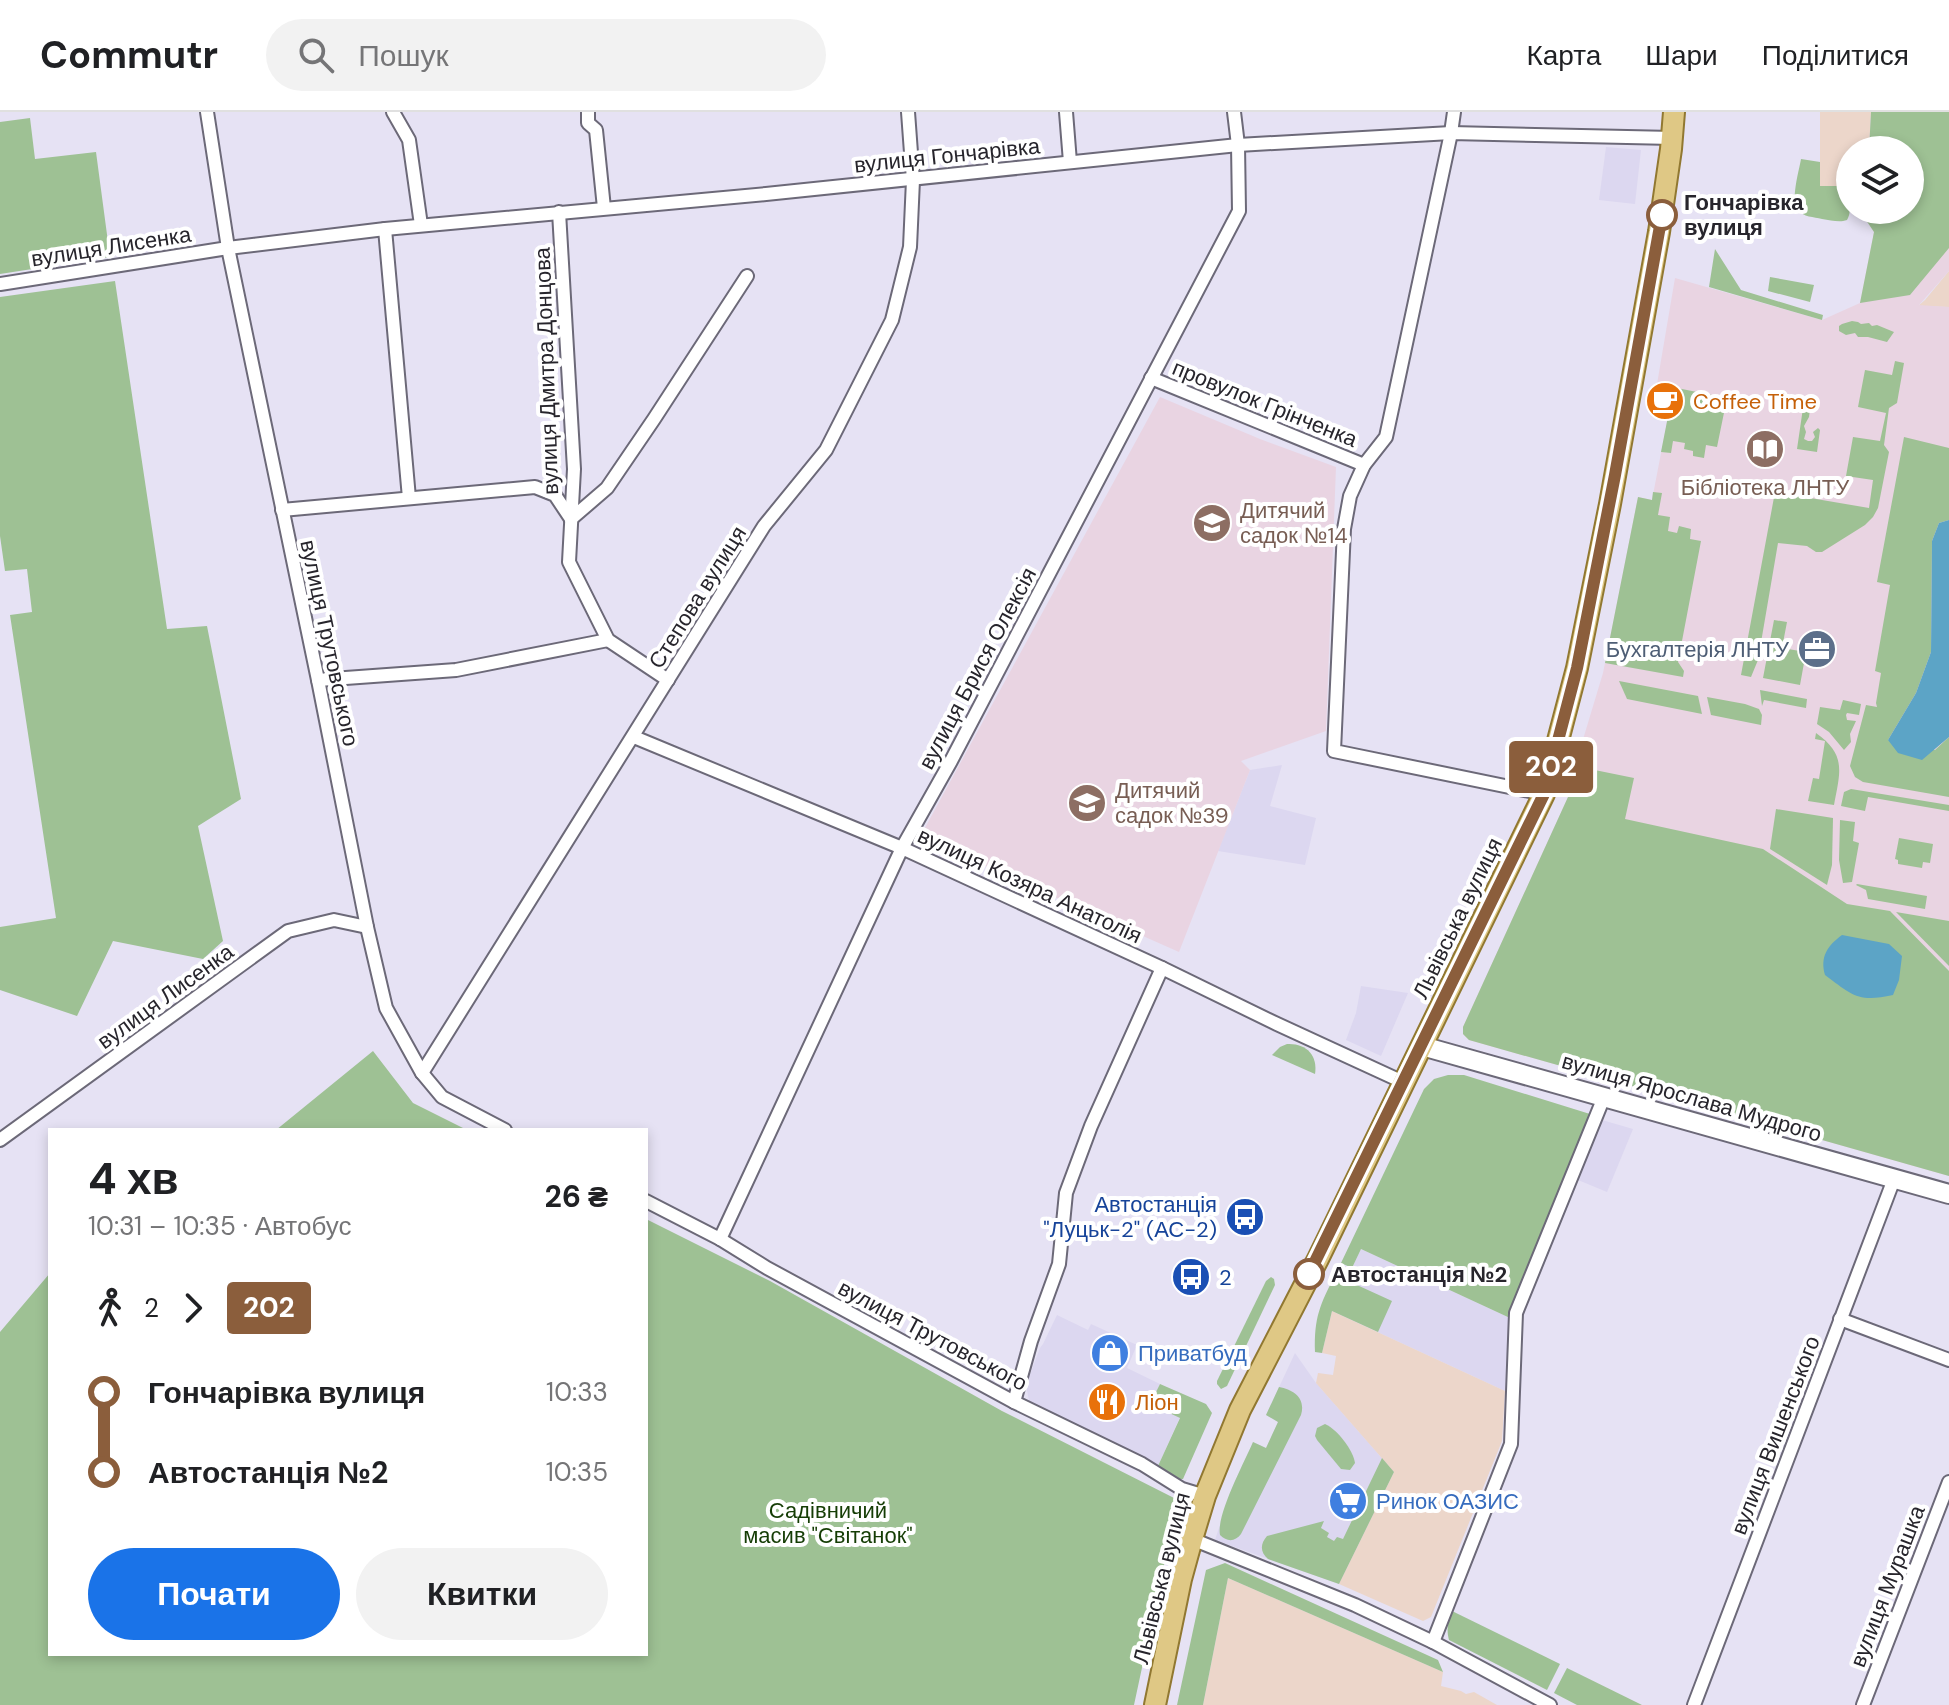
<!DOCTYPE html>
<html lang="uk">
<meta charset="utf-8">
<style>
:root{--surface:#fff;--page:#f2f2f2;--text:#202124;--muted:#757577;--line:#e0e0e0;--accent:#1a73e8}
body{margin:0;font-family:"DM Sans",sans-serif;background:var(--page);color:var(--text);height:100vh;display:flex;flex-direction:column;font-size:30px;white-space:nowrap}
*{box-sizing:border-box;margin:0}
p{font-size:26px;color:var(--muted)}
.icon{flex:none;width:44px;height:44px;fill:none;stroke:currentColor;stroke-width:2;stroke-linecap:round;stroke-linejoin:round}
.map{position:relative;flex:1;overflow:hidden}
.side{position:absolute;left:48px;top:1016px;width:600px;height:528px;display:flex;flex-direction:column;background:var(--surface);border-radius:0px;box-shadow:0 4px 12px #0003}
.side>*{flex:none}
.badge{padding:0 16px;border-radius:6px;font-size:28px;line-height:52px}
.fabs{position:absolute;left:1836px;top:24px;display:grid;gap:16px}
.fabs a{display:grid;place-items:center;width:88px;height:88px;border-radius:50%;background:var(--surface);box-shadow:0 4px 12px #0003;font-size:40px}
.map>.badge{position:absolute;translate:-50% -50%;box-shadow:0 0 0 4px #fff}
.legs{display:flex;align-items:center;gap:12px;height:88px;padding:0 40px;font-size:26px}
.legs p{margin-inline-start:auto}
.headline{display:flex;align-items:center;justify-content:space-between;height:136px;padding:0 40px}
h1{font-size:44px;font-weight:700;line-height:60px}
.button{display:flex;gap:16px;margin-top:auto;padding:16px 40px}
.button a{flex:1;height:92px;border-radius:48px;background:var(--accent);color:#fff;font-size:32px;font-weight:700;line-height:92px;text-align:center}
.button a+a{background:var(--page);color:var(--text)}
ul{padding:0 40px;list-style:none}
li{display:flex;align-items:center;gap:28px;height:80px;font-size:30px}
li i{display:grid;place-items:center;width:12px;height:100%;margin:0 10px;background:currentColor}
li i::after{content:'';width:20px;height:20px;margin:-10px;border:6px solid;border-radius:50%;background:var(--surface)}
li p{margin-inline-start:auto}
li:first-child i{background:linear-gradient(#0000 50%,currentColor 0)}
li:last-child i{background:linear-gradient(currentColor 50%,#0000 0)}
header{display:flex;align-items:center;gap:48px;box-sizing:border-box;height:112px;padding:0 40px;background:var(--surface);border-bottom:2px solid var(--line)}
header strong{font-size:38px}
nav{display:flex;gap:44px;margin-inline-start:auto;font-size:28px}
.search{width:560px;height:72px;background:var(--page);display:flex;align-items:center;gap:20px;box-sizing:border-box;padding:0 28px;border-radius:44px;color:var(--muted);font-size:30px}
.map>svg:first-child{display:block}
</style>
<header>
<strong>Commutr</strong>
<div class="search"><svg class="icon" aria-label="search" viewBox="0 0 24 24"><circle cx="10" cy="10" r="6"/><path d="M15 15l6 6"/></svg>Пошук</div>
<nav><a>Карта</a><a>Шари</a><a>Поділитися</a></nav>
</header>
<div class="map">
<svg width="1949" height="1593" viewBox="0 0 1949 1593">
<rect width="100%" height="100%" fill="#e6e2f4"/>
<g fill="#dcd7f0">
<path d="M 1606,35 L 1641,38 L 1635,92 L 1599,88 Z"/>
<path d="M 1282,653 L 1270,694 L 1316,706 L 1305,753 L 1218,739 L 1250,658 Z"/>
<path d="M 1361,874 L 1408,881 L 1381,944 L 1346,928 L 1356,901 Z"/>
<path d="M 1602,1008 L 1633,1017 L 1607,1080 L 1578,1068 Z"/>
<path d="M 1361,1137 L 1510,1206 L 1505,1279 L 1332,1199 Z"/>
<path d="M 1057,1203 L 1088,1218 L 1091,1212 L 1137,1233 L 1127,1256 L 1160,1272 L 1151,1292 L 1180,1305 L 1158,1354 L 1029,1289 L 1026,1273 L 1040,1236 L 1043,1232 Z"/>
<path d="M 1295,1241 L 1316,1271 L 1394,1360 L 1339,1472 L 1215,1428 L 1232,1376 L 1253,1330 L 1266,1336 L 1278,1310 L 1266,1303 Z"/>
</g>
<g fill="#ecd6ca">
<path d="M 1820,0 L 1871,0 L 1869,38 L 1850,38 L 1850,74 L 1820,74 Z"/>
<path d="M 1949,159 L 1949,195 L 1918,194 L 1925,188 Z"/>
<path d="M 1332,1199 L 1505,1279 L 1502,1329 L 1431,1505 L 1423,1509 L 1339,1472 L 1394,1360 L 1316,1271 L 1318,1261 L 1333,1263 L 1336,1244 L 1322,1241 Z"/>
<path d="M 1228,1466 L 1443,1560 L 1441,1574 L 1461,1579 L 1466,1582 L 1474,1580 L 1497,1593 L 1203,1593 Z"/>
</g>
<g fill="#e9d4e2">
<path d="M 1871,0 L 1949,0 L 1949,159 L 1919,193 L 1949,195 L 1949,1064 L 1469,928 L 1463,922 L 1463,915 L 1568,685 L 1575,654 L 1603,561 L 1638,385 L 1652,388 L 1672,284 L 1671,280 L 1656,278 L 1675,166 L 1822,208 L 1860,191 L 1874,120 L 1864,105 L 1864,98 L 1910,98 L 1910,38 L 1869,38 Z"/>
<path d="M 1160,285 L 1260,327 L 1336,355 L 1326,619 L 1241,649 L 1250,658 L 1179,840 L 920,725 Z"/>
</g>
<g fill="#9ec194">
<path d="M 1871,0 L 1949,0 L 1949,136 L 1910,183 L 1860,191 L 1874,120 L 1864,105 L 1864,98 L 1910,98 L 1910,38 L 1869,38 Z"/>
<path d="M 30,6 L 35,47 L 96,40 L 110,145 L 0,162 L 0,10 Z"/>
<path d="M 1801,47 L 1820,50 L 1820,74 L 1842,74 C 1846,85 1854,97 1847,108 C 1839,111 1831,108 1822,107 C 1814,105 1803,105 1798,98 C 1790,89 1799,59 1801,47 Z"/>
<path d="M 1715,137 L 1741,178 L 1823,203 L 1822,208 L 1709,175 Z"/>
<path d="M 1770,165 L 1814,173 L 1810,190 L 1768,179 Z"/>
<path d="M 115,169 L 167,517 L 207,514 L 241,687 L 198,714 L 223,829 L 203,847 L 113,829 L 77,904 L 0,878 L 0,815 L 56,806 L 10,503 L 32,500 L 27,457 L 5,459 L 0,424 L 0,185 Z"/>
<path d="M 1852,209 L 1858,210 L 1861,212 L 1869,211 L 1872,214 L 1877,213 L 1894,220 L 1887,230 L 1868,225 L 1858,225 L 1855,221 L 1846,223 L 1839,219 L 1839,214 L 1842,212 Z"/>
<path d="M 1895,249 L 1904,251 L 1897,291 L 1889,296 L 1884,333 L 1889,340 L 1878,396 L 1873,405 L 1865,413 L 1822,440 L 1816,440 L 1807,434 L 1778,431 L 1758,548 L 1751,565 L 1741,563 L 1775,380 L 1869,396 L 1873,368 L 1846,364 L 1853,325 L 1880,329 L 1886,301 L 1858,295 L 1865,258 L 1892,263 Z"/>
<path d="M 1657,272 L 1727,286 L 1717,335 L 1706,333 L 1704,346 L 1693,344 L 1693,339 L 1684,337 L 1685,331 L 1673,329 L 1671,341 L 1661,340 L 1672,284 L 1671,280 L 1656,278 Z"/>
<path d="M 1803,296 L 1810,297 L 1809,305 L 1804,314 L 1806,320 L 1804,327 L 1808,329 L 1812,329 L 1815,325 L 1813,320 L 1818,316 L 1820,318 L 1817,340 L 1797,337 Z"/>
<path d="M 1904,325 L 1949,336 L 1949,408 L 1939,411 L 1932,429 L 1931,540 L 1916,581 L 1888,628 L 1935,638 L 1949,625 L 1949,685 L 1863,670 L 1855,665 L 1850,654 L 1866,593 L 1877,595 L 1876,591 L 1881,561 L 1875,559 L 1890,473 L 1877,470 Z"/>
<path d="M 1653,380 L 1662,381 L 1658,403 L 1670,405 L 1668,419 L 1677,421 L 1679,414 L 1691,417 L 1690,427 L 1701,429 L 1678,550 L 1684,559 L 1683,565 L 1605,551 L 1638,385 L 1652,388 Z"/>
<path d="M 1774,508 L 1787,510 L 1782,536 L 1806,540 L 1800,573 L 1763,566 Z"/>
<path d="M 1619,569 L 1698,584 L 1702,602 L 1627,587 Z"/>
<path d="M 1760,578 L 1807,587 L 1806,596 L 1764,588 L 1762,594 Z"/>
<path d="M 1707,585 L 1745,592 L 1759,597 L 1762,603 L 1761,613 L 1711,603 Z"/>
<path d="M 1843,588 L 1861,592 L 1859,603 L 1847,601 L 1846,603 L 1847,608 L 1856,609 L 1850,622 L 1851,630 L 1844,638 L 1829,620 L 1817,612 L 1820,595 L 1840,598 Z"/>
<path d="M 1816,621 C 1847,643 1840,660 1834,693 L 1808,689 L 1813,666 L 1819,667 L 1825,629 L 1815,627 Z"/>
<path d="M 1575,654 L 1634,666 L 1625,707 L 1763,737 L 1847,792 L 1890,799 L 1949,859 L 1949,1064 L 1469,928 L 1463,922 L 1463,915 L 1568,685 Z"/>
<path d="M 1851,677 L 1949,693 L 1949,699 L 1868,685 L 1865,699 L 1841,694 L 1844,680 Z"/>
<path d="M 1776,697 L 1833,706 L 1832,753 L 1827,773 L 1770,737 Z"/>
<path d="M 1840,708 L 1855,710 L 1853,729 L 1859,731 L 1852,770 L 1843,771 L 1839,748 Z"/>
<path d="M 1899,726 L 1933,732 L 1930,751 L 1923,750 L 1922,756 L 1898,752 L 1898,748 L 1895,747 Z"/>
<path d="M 1857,772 L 1927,784 L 1925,797 L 1868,787 L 1866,778 L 1856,773 Z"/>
<path d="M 1896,800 L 1949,809 L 1949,854 Z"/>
<path d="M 1287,932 C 1306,931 1318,943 1315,962 L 1272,943 L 1280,935 Z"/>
<path d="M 373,939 L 413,991 L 467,1018 L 276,1018 Z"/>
<path d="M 1448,963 L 1464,963 L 1590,1002 L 1510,1206 L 1361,1137 L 1352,1156 L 1341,1151 L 1424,977 L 1434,967 Z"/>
<path d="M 646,1107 L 770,1169 L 1002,1299 L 1178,1388 L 1134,1593 L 0,1593 L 0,1220 L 50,1161 L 50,1542 L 646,1542 Z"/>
<path d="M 1335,1163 L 1392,1189 L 1378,1220 L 1332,1199 L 1322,1241 L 1315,1240 C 1314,1205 1320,1193 1335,1163 Z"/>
<path d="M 1271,1165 L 1274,1167 L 1275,1173 L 1227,1274 L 1221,1277 L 1217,1272 L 1217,1269 L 1266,1169 Z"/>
<path d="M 1160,1272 L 1206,1292 L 1212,1301 L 1183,1367 L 1179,1367 L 1158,1354 L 1180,1306 L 1150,1292 Z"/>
<path d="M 1279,1275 C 1294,1278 1306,1286 1301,1303 L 1241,1422 C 1235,1430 1227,1430 1220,1423 C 1216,1403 1244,1351 1253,1330 L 1266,1336 L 1278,1310 L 1266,1303 Z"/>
<path d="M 1325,1312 C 1338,1318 1353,1338 1355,1351 L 1350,1358 L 1341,1357 L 1317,1328 L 1315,1324 L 1317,1316 Z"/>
<path d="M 1382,1346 L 1394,1360 L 1339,1472 L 1268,1447 C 1260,1440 1260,1432 1267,1424 L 1324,1409 L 1321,1416 L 1329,1421 L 1327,1425 L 1334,1429 L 1337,1425 L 1343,1427 Z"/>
<path d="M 1225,1451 L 1438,1548 L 1443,1560 L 1228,1466 L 1203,1593 L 1177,1593 L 1206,1458 Z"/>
<path d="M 1452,1499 L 1560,1552 L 1547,1578 L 1449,1528 C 1446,1517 1448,1509 1452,1499 Z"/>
<path d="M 1567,1556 L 1642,1593 L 1577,1593 L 1554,1581 Z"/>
</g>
<g fill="#5ca4c6">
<path d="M 1949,408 L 1949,625 L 1922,648 L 1898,641 L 1888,628 L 1916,581 L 1931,540 L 1932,429 L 1939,411 Z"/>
<path d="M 1842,823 L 1889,832 L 1902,844 L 1899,868 L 1893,883 C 1858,891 1852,883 1825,863 C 1820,845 1827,834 1842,823 Z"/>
</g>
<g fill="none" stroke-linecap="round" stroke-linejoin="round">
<defs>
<g id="minor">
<path d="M 207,0 L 228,136 L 318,568 L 367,815 L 386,896 L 422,961 L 442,985 L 505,1018"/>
<path d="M 393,0 L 409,28 L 421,113"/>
<path d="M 588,0 L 588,11 L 596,18 L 604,96"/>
<path d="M 1066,0 L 1070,50"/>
<path d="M 1454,0 L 1451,21 L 1386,325 L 1364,353 L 1350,384 L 1344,417 L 1334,639 L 1544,682"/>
<path d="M 559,100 L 574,357 L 569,450 L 608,528 L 668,568"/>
<path d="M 385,117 L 409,386"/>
<path d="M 0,172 L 228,136 L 385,117 L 766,82 L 1238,33 L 1451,21 L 1673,26"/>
<path d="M 1151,266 L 1364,353"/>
<path d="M 282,398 L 535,375 L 555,383 L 571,407"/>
<path d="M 571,407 L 607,376 L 654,307 L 747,164"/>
<path d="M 318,568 L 456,558 L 608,528"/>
<path d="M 634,625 L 902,736 L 1162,856 L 1277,912 L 1403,970"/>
<path d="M 422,961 L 764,414 L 826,338 L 892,208 L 910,135 L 913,68 L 908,0"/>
<path d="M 0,1028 L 288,819 L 334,808 L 367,815"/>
<path d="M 646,1089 L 720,1127 L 767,1156 L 1014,1290 L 1142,1352 L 1182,1377 L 1205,1384"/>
<path d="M 720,1127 L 902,736 L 951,649 L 1239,99 L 1238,33 L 1234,0"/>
<path d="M 1840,1207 L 1949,1248"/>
<path d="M 1014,1290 L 1031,1229 L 1059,1152 L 1066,1081 L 1091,1014 L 1162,856"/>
<path d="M 1192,1427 L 1355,1493 L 1433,1530 L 1550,1593"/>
<path d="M 1433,1530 L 1511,1332 L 1516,1201 L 1604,985"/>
<path d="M 1694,1593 L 1894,1067"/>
<path d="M 1863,1593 L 1949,1370"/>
</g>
<path id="secondary" d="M 1422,934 L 1949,1082"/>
<path id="primary" d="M 1155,1593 L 1181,1467 L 1192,1427 L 1205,1384 L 1240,1298 L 1318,1147 L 1544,682 L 1577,556 L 1610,392 L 1659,120 L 1671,37 L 1674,0"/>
</defs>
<use href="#minor" stroke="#6c6978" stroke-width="16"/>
<use href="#secondary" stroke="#6c6978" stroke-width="22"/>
<use href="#primary" stroke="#917831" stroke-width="24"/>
<use href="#minor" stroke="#fff" stroke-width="12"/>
<use href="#secondary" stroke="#fff" stroke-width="18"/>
<use href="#primary" stroke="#dfc885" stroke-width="20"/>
</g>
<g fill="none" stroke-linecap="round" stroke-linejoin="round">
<defs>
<path id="line-1" d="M 1309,1162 L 1544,682 L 1577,556 L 1615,363 L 1662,103"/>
</defs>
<use href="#line-1" stroke="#fff" stroke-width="18"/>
<use href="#line-1" stroke="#8b5e3c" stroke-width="12"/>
</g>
<defs>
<symbol id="cafe-disc" viewBox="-11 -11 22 22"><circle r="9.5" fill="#e8710a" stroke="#fff"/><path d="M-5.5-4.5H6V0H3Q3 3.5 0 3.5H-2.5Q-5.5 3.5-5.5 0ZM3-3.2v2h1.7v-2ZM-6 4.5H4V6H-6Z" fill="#fff"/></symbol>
<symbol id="library-disc" viewBox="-11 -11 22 22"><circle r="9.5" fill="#8d6e63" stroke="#fff"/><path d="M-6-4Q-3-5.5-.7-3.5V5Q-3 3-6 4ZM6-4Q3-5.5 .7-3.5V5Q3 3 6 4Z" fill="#fff"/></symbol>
<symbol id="school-disc" viewBox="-11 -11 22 22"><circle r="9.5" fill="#8d6e63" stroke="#fff"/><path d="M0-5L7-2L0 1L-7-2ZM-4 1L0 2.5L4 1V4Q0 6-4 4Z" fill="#fff"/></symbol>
<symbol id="office-disc" viewBox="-11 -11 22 22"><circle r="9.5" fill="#5c6f8a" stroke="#fff"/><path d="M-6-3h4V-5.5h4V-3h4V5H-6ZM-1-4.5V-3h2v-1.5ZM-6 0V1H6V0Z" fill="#fff"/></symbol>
<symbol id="bus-disc" viewBox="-11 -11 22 22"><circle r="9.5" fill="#1a4fb4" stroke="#fff"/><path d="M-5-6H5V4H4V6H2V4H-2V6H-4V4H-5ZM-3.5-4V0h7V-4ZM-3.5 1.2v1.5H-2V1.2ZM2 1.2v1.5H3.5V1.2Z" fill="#fff"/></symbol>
<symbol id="shop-disc" viewBox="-11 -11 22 22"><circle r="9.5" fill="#3f7fe0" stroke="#fff"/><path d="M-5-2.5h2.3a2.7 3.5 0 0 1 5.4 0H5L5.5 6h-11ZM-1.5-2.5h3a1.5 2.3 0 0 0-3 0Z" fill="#fff"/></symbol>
<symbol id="restaurant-disc" viewBox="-11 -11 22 22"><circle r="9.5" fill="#e8710a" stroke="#fff"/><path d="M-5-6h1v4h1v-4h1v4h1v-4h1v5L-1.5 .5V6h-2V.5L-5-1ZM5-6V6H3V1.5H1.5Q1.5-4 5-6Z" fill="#fff"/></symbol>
<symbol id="supermarket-disc" viewBox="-11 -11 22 22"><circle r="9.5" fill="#3f7fe0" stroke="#fff"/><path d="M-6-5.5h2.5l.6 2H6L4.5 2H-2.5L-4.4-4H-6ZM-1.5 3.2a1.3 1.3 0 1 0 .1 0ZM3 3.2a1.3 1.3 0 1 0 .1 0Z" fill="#fff"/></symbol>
</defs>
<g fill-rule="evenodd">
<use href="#cafe-disc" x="1643" y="267" width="44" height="44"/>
<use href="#library-disc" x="1743" y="315" width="44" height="44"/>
<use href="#school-disc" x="1190" y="389" width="44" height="44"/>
<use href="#office-disc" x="1795" y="515" width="44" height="44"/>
<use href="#school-disc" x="1065" y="669" width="44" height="44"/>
<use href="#bus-disc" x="1223" y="1083" width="44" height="44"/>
<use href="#bus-disc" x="1169" y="1143" width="44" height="44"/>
<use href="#shop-disc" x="1088" y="1219" width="44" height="44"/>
<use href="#restaurant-disc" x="1085" y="1268" width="44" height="44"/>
<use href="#supermarket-disc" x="1326" y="1367" width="44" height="44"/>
</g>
<g fill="#fff" stroke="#8b5e3c" stroke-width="4">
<circle cx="1662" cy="103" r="14"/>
<circle cx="1309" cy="1162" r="14"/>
</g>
<g text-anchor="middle" stroke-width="8" stroke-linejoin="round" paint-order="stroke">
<g font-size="22" fill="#27252c" stroke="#fff">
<text transform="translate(947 43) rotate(-6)" y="8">вулиця Гончарівка</text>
<text transform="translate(111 134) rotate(-9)" y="8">вулиця Лисенка</text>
<text transform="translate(546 259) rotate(-92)" y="8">вулиця Дмитра Донцова</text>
<text transform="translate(1265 291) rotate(22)" y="8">провулок Грінченка</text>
<text transform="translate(697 485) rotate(-58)" y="8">Степова вулиця</text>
<text transform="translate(330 531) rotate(78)" y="8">вулиця Трутовського</text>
<text transform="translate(977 556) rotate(-62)" y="8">вулиця Брися Олексія</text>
<text transform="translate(1030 773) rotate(25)" y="8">вулиця Козяра Анатолія</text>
<text transform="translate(1457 806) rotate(-64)" y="8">Львівська вулиця</text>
<text transform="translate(165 884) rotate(-36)" y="8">вулиця Лисенка</text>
<text transform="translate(1692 985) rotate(16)" y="8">вулиця Ярослава Мудрого</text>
<text transform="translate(933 1223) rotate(28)" y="8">вулиця Трутовського</text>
<text transform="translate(1775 1323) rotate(-69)" y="8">вулиця Вишенського</text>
<text transform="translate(1161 1466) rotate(-76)" y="8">Львівська вулиця</text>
<text transform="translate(1887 1474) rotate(-69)" y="8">вулиця Мурашка</text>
</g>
<g font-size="22" font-weight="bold" fill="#27252c" stroke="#fff" text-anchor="start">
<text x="1684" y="98">Гончарівка<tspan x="1684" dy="25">вулиця</tspan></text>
<text x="1331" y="1170">Автостанція №2</text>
</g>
<g font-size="22" fill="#c56008" stroke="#fff" text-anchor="start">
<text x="1693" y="297">Coffee Time</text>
<text x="1135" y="1298">Ліон</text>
</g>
<g font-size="22" fill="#785e54" stroke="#fff" text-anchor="start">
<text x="1765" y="383" text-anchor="middle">Бібліотека ЛНТУ</text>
<text x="1240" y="406">Дитячий<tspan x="1240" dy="25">садок №14</tspan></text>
<text x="1115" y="686">Дитячий<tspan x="1115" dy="25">садок №39</tspan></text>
</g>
<g font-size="22" fill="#4e5e75" stroke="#fff" text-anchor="end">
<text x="1789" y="545">Бухгалтерія ЛНТУ</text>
</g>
<g font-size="22" fill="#164399" stroke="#fff" text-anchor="end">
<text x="1217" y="1100">Автостанція<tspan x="1217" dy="25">"Луцьк-2" (АС-2)</tspan></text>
<text x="1219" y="1173" text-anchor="start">2</text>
</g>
<g font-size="22" fill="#366cbe" stroke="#fff" text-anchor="start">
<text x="1138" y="1249">Приватбуд</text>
<text x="1376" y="1397">Ринок ОАЗИС</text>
</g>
<g font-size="22" fill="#153d05" stroke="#fff">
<text x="828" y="1406">Садівничий<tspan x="828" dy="25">масив "Світанок"</tspan></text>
</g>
</g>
</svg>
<div class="fabs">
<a><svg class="icon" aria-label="layers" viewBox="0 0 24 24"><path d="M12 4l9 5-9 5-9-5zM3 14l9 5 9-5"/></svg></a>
</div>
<b class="badge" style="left:1551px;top:655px;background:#8b5e3c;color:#fff">202</b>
<section class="side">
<div class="headline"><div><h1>4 хв</h1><p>10:31 – 10:35 · Автобус</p></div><b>26 ₴</b></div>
<div class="legs"><svg class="icon" aria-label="walk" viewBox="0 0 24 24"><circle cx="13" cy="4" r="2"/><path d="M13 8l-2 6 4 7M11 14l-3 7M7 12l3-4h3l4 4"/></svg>2<svg class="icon" aria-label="forward" viewBox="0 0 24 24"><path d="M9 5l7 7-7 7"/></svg><b class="badge" style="background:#8b5e3c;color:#fff">202</b></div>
<ul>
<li><i style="color:#8b5e3c"></i><b>Гончарівка вулиця</b><p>10:33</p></li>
<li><i style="color:#8b5e3c"></i><b>Автостанція №2</b><p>10:35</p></li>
</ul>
<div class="button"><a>Почати</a><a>Квитки</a></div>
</section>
</div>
